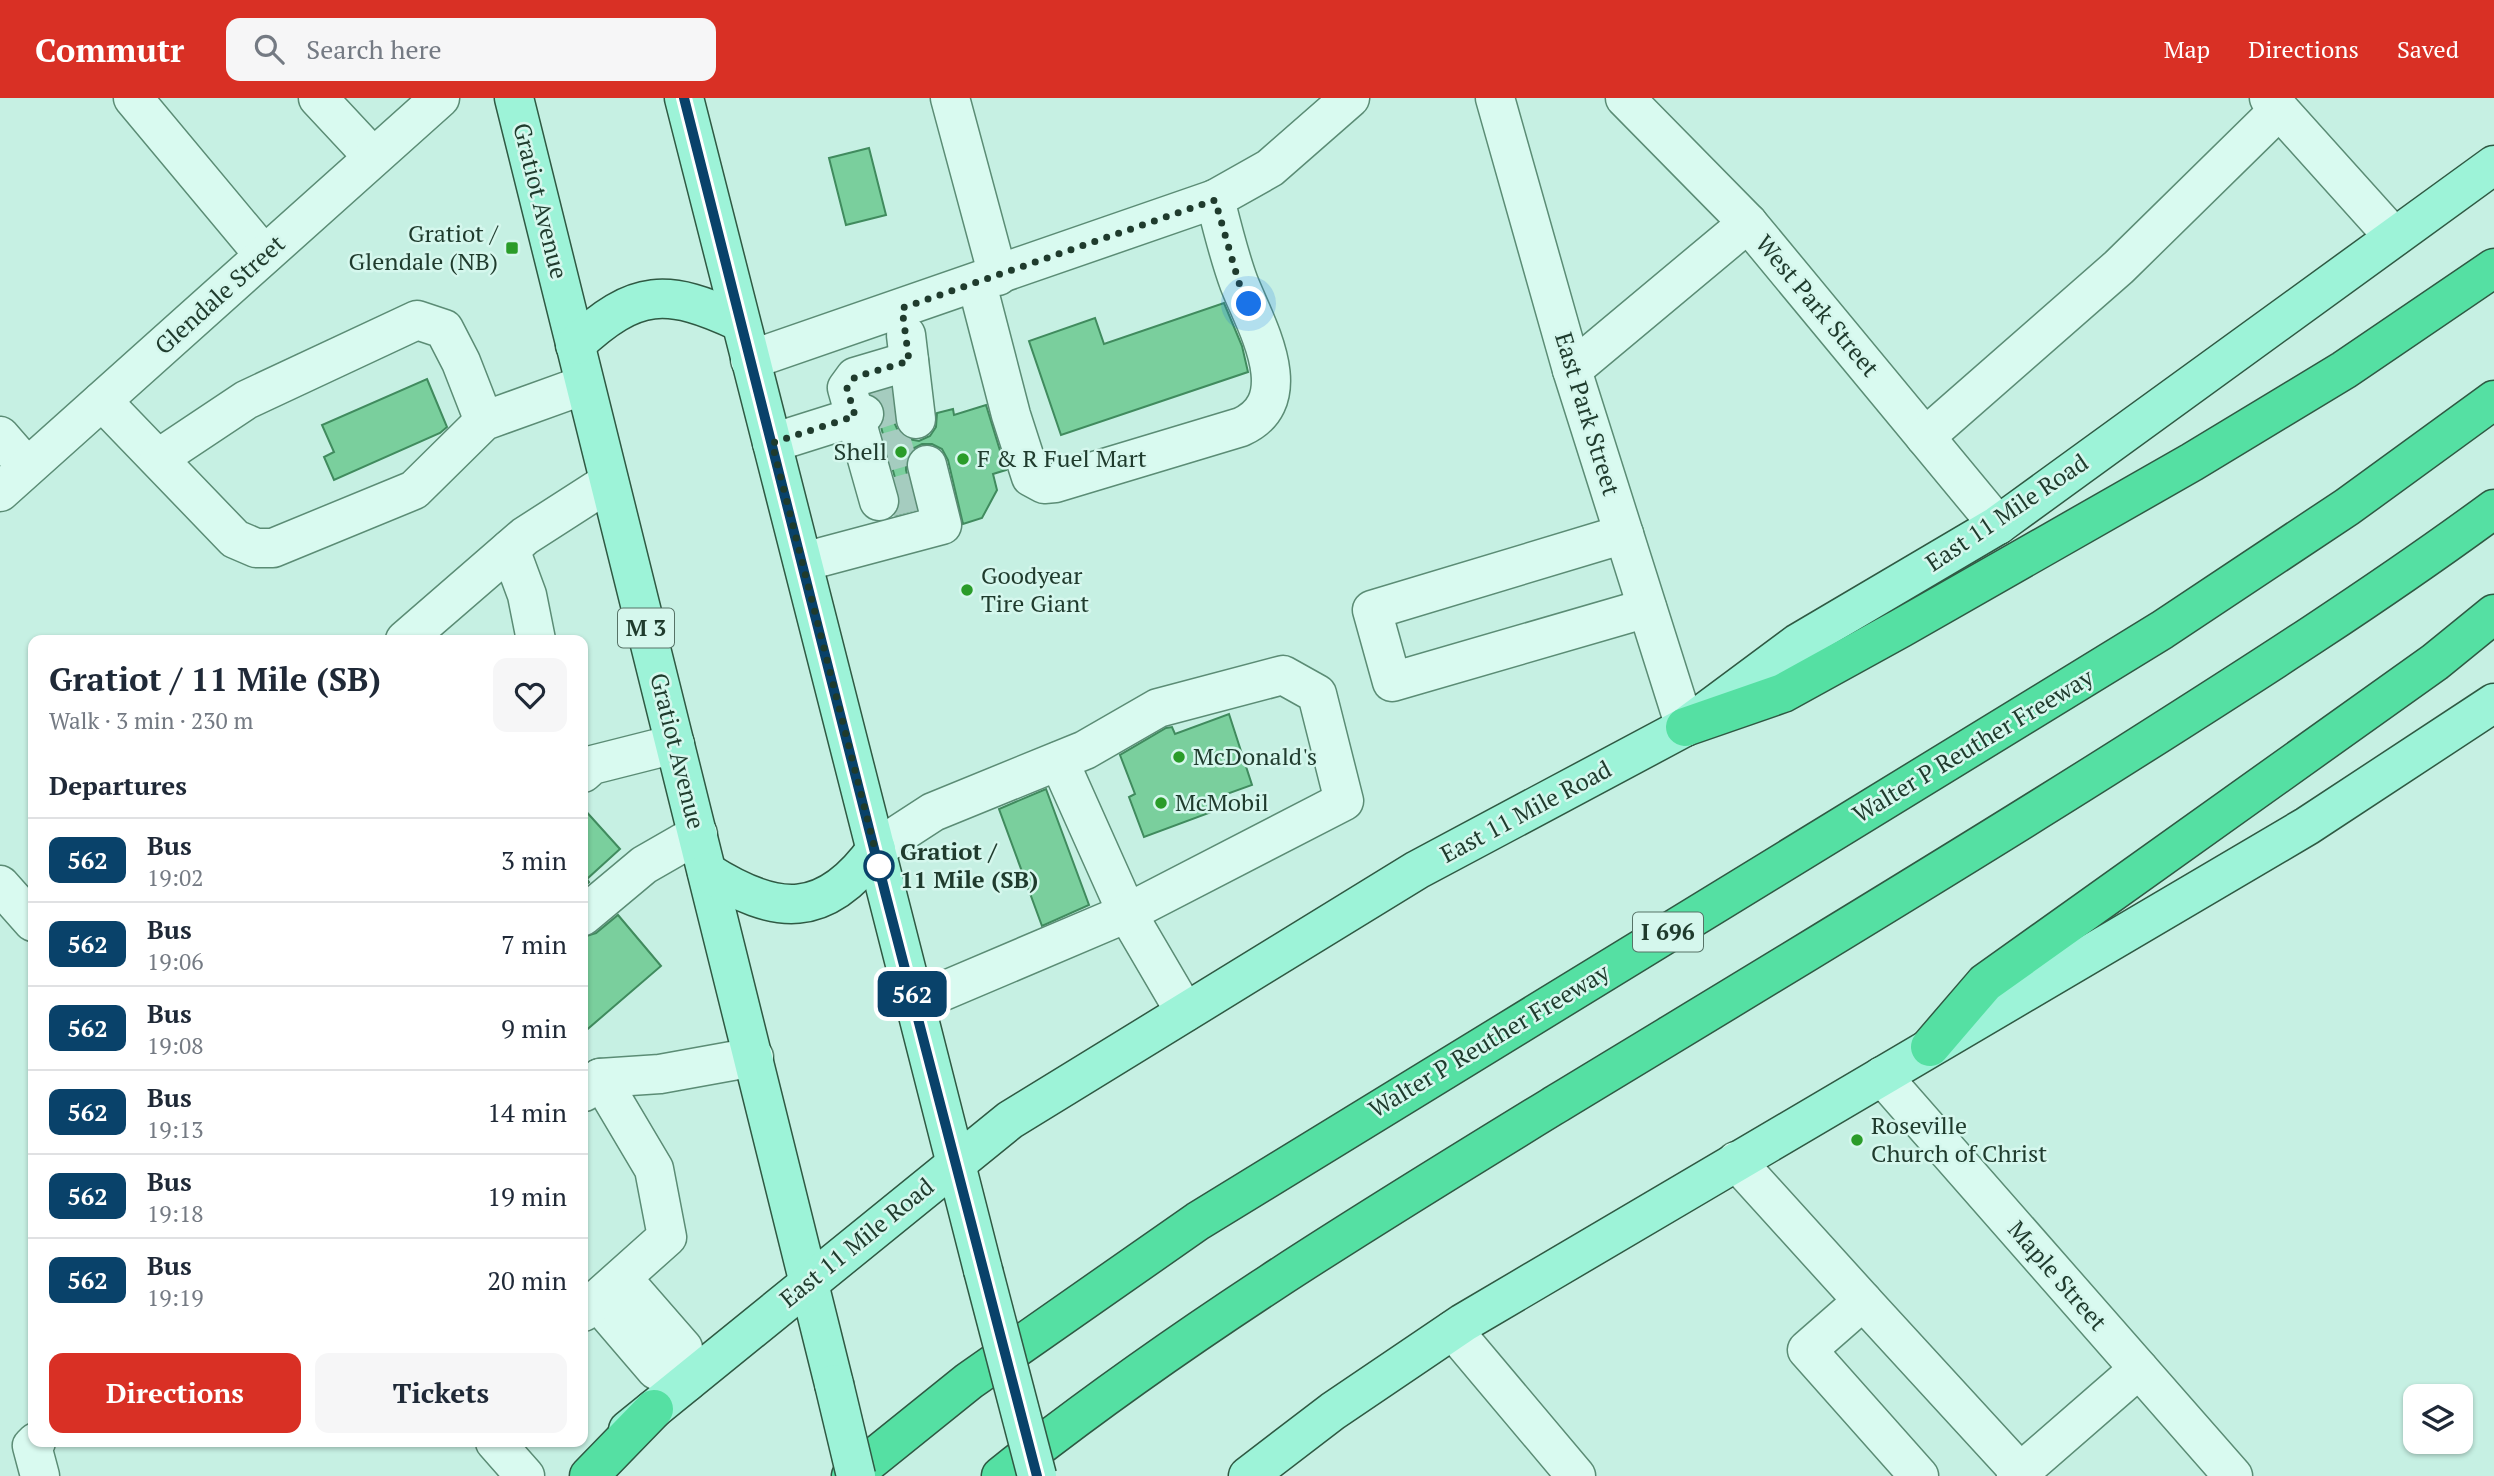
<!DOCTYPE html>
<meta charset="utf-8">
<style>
:root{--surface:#fff;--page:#f6f6f7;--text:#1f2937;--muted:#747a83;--line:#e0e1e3;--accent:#d93025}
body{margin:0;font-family:"PT Serif",serif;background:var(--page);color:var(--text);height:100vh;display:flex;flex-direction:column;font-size:26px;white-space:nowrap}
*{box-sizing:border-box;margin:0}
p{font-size:23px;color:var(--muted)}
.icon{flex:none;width:38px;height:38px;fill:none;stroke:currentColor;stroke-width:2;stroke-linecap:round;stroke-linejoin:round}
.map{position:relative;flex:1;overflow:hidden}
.side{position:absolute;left:28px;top:537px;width:560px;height:812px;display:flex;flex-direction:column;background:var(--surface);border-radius:14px;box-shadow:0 2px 5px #0004}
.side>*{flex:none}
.badge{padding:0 14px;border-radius:10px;font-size:24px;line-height:46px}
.tools{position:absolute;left:2403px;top:1286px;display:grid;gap:14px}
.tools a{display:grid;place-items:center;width:70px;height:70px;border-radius:14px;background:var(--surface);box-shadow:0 2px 5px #0004;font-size:35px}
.you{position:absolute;width:35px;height:35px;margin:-18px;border:5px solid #fff;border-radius:50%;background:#1a73e8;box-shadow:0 0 0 10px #1a73e833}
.map>.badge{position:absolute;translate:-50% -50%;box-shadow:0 0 0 4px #fff}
h2{padding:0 21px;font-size:26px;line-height:63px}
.round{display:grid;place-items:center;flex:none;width:74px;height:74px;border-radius:14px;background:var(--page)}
.headline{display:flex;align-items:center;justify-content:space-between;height:119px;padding:0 21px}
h1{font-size:33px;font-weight:600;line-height:52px}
.action{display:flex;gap:14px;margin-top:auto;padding:14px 21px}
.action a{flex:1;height:80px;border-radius:14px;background:var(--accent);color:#fff;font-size:28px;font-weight:600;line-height:80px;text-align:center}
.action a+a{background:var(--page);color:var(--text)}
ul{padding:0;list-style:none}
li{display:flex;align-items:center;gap:21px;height:84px;padding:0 21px;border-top:2px solid var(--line)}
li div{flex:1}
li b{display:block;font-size:26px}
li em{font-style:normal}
li .badge{min-width:77px;font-weight:700;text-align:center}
header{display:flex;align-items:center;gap:42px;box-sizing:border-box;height:98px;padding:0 35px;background:var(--accent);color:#fff}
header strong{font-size:33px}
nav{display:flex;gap:38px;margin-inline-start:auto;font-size:24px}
.search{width:490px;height:63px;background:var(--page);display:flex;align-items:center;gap:18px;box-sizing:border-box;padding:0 24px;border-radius:14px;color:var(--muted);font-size:26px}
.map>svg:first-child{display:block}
</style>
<header>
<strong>Commutr</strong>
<div class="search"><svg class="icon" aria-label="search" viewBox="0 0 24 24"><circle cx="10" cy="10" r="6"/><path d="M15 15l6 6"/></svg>Search here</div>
<nav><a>Map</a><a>Directions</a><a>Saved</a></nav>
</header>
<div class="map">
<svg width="2494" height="1378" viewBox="0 0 2494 1378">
<rect width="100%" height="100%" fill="#c6f0e3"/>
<g fill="#7acf9d" stroke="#408b5e" stroke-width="2">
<path d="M 869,50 L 886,117 L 846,127 L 829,60 Z"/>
<path d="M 1224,205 L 1242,248 L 1248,274 L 1061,337 L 1029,243 L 1095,220 L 1104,246 Z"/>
<path d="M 427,281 L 447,329 L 440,335 L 334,382 L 324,359 L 334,354 L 322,327 Z"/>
<path d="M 890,291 L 894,324 L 899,335 L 908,341 L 919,343 L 930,338 L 936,329 L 937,315 L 953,311 L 954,317 L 986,307 L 1006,372 L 993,376 L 997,392 L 982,420 L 963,426 L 948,362 L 942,351 L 932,346 L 922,346 L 912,351 L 906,360 L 906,372 L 916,411 L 896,417 L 900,398 L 881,329 L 885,320 L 885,310 L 873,297 Z"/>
<path d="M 1229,616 L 1252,687 L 1221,698 L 1225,709 L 1144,739 L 1129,699 L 1135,696 L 1120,657 L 1166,630 L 1172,629 L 1175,636 Z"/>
<path d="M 1046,691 L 1089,807 L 1042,828 L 999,711 Z"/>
<path d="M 583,710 L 620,751 L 587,781 L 589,784 L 583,790 Z"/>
<path d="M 618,817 L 661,868 L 583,935 L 583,839 L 596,835 Z"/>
</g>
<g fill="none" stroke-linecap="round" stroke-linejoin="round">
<g stroke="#a5ccbf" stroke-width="38" stroke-dasharray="38 19" stroke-linecap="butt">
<path d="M 864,316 L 900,304"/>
<path d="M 876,357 L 922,344"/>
<path d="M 889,400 L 926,390"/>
</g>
<defs>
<g id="minor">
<path d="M 133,0 L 264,157"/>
<path d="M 318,0 L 373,59"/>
<path d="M 950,0 L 998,178"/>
<path d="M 1495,0 L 1572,272 L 1685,629"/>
<path d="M 1625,0 L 1748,125 L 1998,427"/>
<path d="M 2269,0 L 2394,139"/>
<path d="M 977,186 L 1011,317 L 1031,379 L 1044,386 L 1055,385 L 1241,329 C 1301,302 1255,226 1239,185 C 1229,158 1222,129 1215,101"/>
<path d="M 906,237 L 916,321"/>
<path d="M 750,262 L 1215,101 L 1270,70 L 1350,0"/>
<path d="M 1572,272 L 1748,125"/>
<path d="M 102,303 L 235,441 L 256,450 L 273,450 L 414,392 L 484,323 L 584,287"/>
<path d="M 0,338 L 27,369"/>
<path d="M 1925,339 L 2119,169 L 2279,12"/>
<path d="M 772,345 L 864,316"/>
<path d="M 159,360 L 246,302 L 417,222 L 444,231 L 461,264 L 484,323"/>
<path d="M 0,394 L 440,0"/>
<path d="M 879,403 L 847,290 L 855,279 L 909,263"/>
<path d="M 1624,436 L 1372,512 L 1392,584 L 1647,510"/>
<path d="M 510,451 L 527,497 L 536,542"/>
<path d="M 803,464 L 942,427 L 927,367"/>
<path d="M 405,542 L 525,438 L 609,384"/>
<path d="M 1059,663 L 1127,815 L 1185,914"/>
<path d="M 583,675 L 592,667 L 675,646"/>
<path d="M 876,751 L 933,714 L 1085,652 L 1158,610 L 1283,577 L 1317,596 L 1344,703 L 1127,815 L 915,905"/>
<path d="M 0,787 L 33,824"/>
<path d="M 583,818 L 644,767 L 698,736"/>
<path d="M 1882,978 L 2233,1378"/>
<path d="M 584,994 L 600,980 L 660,976 L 754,959"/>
<path d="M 1736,1063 L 1863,1203"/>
<path d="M 596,1202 L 656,1272 L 687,1284 L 683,1250 L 622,1180"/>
<path d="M 583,1214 L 667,1139 L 654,1071 L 600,980"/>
<path d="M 1453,1232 L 1576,1378"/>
<path d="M 36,1344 L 32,1348 L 40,1378"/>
<path d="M 495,1344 L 525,1378"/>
<path d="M 1919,1378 L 1807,1252 L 1863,1203 L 2020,1374"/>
<path d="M 2016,1378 L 2139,1271"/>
</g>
<g id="major">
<path d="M 514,0 L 834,1286"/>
<path d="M 684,0 L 983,1172"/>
<path d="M 575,247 C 636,190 667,190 740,224"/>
<path d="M 707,774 C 776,818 825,822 876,751"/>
<path d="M 628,1332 L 1010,1022 L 1417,772 L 1685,629 L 1798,545 L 1998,427 L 2494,67"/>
<path d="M 1248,1378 L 1333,1313 L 1463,1225 L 2307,728 L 2494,605"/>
</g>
<g id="highway">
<path d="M 1685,629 L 1783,595 L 1901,530 L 2192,364 L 2344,272 L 2494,170"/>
<path d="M 1930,949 L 1985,885 L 2435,564 L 2494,516"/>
<path d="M 589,1378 L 654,1311"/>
<path d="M 851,1378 L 969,1283 L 1198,1123 L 2162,532 L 2347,409 L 2494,302"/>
<path d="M 1001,1378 C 1177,1238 1367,1122 1558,1005 C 1749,889 1941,774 2130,654 C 2253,576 2377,497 2494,411"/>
</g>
</defs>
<use href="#minor" stroke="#5b8c75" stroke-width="41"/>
<use href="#major" stroke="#2f5943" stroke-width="41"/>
<use href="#highway" stroke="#2f5943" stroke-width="41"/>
<use href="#minor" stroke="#d9faf0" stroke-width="38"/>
<use href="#major" stroke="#9df3d8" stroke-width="38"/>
<use href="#highway" stroke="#55e0a3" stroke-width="38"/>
<defs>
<g id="major-bridge">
<path d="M 983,1172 L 1037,1378"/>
<path d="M 834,1286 L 856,1378"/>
</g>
</defs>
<use href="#major-bridge" stroke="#2f5943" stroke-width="41" stroke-linecap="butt"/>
<use href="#major-bridge" stroke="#9df3d8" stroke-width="38"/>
</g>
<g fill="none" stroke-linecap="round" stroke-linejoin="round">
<defs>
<path id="line" d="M 684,0 L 886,798 L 1037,1378"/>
</defs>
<use href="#line" stroke="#fff" stroke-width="16"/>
<use href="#line" stroke="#09426a" stroke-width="10"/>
<path stroke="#1f3b2d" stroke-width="7" stroke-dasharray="0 12.6" d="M 879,768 L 881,775 L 772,345 L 855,318 L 847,290 L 855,279 L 909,263 L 902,210 L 1215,102 L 1239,185 L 1249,206"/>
</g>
<g fill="#2a9c29" stroke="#d5f7ed" stroke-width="2.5">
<rect x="505" y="143" width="14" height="14" rx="3.5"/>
<circle cx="901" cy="354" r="7"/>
<circle cx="963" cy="361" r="7"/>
<circle cx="967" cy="492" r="7"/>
<circle cx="1179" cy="659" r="7"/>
<circle cx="1161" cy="705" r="7"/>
<circle cx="1857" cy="1042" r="7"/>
</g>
<circle fill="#fff" stroke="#09426a" stroke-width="3.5" cx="879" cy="768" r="14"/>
<g text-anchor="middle" stroke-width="5" stroke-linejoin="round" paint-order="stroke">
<g fill="#d5f7ed" stroke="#567367" stroke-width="2">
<rect x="618" y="510.5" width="56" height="39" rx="5"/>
<rect x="1633" y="814.5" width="70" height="39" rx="5"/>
</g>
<g font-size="23" font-weight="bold" fill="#1f3b2d">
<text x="646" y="538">M 3</text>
<text x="1668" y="842">I 696</text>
</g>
<g font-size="24" fill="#1f3b2d" stroke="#d5f7ed">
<text transform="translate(540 103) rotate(76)" y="8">Gratiot Avenue</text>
<text transform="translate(220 197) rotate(-42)" y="8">Glendale Street</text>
<text transform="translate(1817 208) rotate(50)" y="8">West Park Street</text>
<text transform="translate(1587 316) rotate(73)" y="8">East Park Street</text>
<text transform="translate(2007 415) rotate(-34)" y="8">East 11 Mile Road</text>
<text transform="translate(1973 648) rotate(-31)" y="8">Walter P Reuther Freeway</text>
<text transform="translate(677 653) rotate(76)" y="8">Gratiot Avenue</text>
<text transform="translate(1526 714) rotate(-28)" y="8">East 11 Mile Road</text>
<text transform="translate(1489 943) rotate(-31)" y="8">Walter P Reuther Freeway</text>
<text transform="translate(857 1145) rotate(-39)" y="8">East 11 Mile Road</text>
<text transform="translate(2057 1178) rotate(49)" y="8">Maple Street</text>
</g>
<g font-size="24" fill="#1f3b2d" stroke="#d5f7ed" text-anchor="start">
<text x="498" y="144" text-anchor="end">Gratiot /<tspan x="498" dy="28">Glendale (NB)</tspan></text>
<text x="887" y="362" text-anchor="end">Shell</text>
<text x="977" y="369">F &amp; R Fuel Mart</text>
<text x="981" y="486">Goodyear<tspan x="981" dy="28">Tire Giant</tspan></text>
<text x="1193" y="667">McDonald's</text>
<text x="1175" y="713">McMobil</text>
<text x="1871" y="1036">Roseville<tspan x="1871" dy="28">Church of Christ</tspan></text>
</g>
<g font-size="24" font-weight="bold" fill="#1f3b2d" stroke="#d5f7ed" text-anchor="start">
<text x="900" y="762">Gratiot /<tspan x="900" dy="28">11 Mile (SB)</tspan></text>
</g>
</g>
</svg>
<div class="tools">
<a><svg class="icon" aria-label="layers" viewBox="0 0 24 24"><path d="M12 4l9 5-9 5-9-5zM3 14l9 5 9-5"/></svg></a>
</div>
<div class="you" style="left:1249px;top:206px"></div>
<b class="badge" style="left:912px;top:896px;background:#09426a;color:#fff">562</b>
<section class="side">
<div class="headline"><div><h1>Gratiot / 11 Mile (SB)</h1><p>Walk · 3 min · 230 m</p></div><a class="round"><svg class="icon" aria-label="heart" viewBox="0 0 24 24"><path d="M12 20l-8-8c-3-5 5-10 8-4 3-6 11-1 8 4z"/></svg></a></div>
<h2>Departures</h2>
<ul>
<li><span class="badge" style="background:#09426a;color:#fff">562</span><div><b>Bus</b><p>19:02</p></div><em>3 min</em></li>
<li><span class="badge" style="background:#09426a;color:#fff">562</span><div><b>Bus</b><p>19:06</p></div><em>7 min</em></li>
<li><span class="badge" style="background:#09426a;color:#fff">562</span><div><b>Bus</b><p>19:08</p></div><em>9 min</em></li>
<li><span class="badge" style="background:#09426a;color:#fff">562</span><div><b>Bus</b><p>19:13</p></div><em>14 min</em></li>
<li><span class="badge" style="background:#09426a;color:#fff">562</span><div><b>Bus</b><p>19:18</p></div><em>19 min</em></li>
<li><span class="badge" style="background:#09426a;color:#fff">562</span><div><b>Bus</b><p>19:19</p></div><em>20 min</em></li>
</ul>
<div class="action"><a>Directions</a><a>Tickets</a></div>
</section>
</div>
